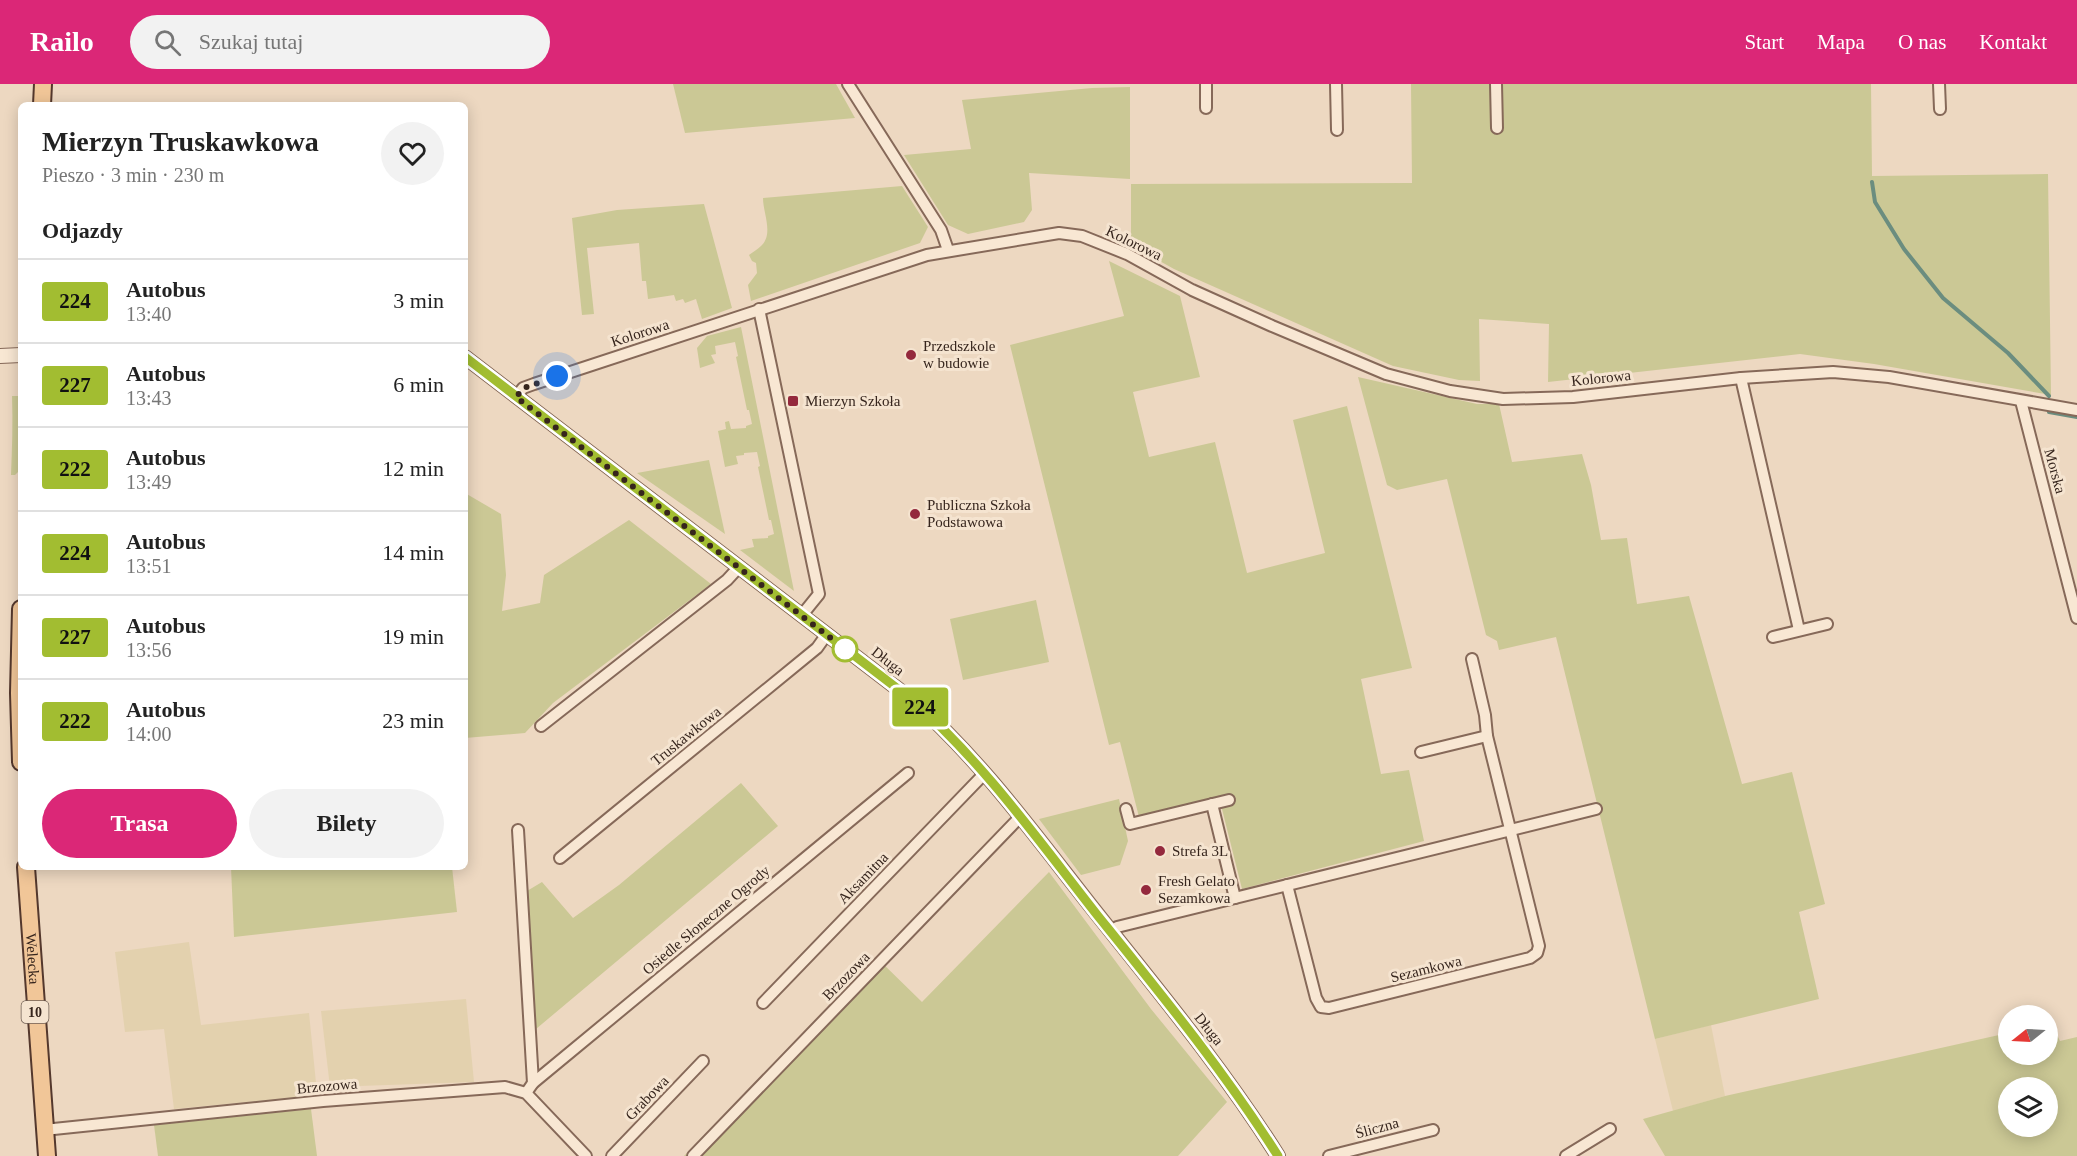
<!DOCTYPE html>
<html lang="pl">
<meta charset="utf-8">
<style>
:root{--surface:#fff;--page:#f2f2f2;--text:#222;--muted:#767676;--line:#e0e0e0;--accent:#db2777}
body{margin:0;font-family:"Times New Roman",serif;background:var(--page);color:var(--text);height:100vh;display:flex;flex-direction:column;font-size:22px;white-space:nowrap}
*{box-sizing:border-box;margin:0}
p{font-size:20px;color:var(--muted)}
.icon{flex:none;width:33px;height:33px;fill:none;stroke:currentColor;stroke-width:2;stroke-linecap:round;stroke-linejoin:round}
.map{position:relative;flex:1;overflow:hidden}
.panel{position:absolute;left:18px;top:18px;width:450px;height:768px;display:flex;flex-direction:column;background:var(--surface);border-radius:9px;box-shadow:0 3px 15px #0003}
.panel>*{flex:none}
.badge{padding:0 12px;border-radius:4px;font-size:21px;line-height:39px}
.needle{width:39px;rotate:252deg}
.fabs{position:absolute;left:1998px;top:921px;display:grid;gap:12px}
.fabs a{display:grid;place-items:center;width:60px;height:60px;border-radius:50%;background:var(--surface);box-shadow:0 3px 15px #0003;font-size:30px}
.you{position:absolute;width:30px;height:30px;margin:-15px;border:4px solid #fff;border-radius:50%;background:#1a73e8;box-shadow:0 0 0 9px #1a73e833}
.map>.badge{position:absolute;translate:-50% -50%;box-shadow:0 0 0 3px #fff}
h2{padding:0 24px;font-size:22px;line-height:54px}
.round{display:grid;place-items:center;flex:none;width:63px;height:63px;border-radius:32px;background:var(--page)}
.headline{display:flex;align-items:center;justify-content:space-between;height:102px;padding:0 24px}
h1{font-size:28px;font-weight:600;line-height:45px}
.action{display:flex;gap:12px;margin-top:auto;padding:12px 24px}
.action a{flex:1;height:69px;border-radius:36px;background:var(--accent);color:#fff;font-size:24px;font-weight:600;line-height:69px;text-align:center}
.action a+a{background:var(--page);color:var(--text)}
ul{padding:0;list-style:none}
li{display:flex;align-items:center;gap:18px;height:84px;padding:0 24px;border-top:2px solid var(--line)}
li div{flex:1}
li b{display:block;font-size:22px}
li em{font-style:normal}
li .badge{min-width:66px;font-weight:700;text-align:center}
header{display:flex;align-items:center;gap:36px;box-sizing:border-box;height:84px;padding:0 30px;background:var(--accent);color:#fff}
header strong{font-size:28px}
nav{display:flex;gap:33px;margin-inline-start:auto;font-size:21px}
.search{width:420px;height:54px;background:var(--page);display:flex;align-items:center;gap:15px;box-sizing:border-box;padding:0 21px;border-radius:33px;color:var(--muted);font-size:22px}
.map>svg:first-child{display:block}
</style>
<header>
<strong>Railo</strong>
<div class="search"><svg class="icon" aria-label="search" viewBox="0 0 24 24"><circle cx="10" cy="10" r="6"/><path d="M15 15l6 6"/></svg>Szukaj tutaj</div>
<nav><a>Start</a><a>Mapa</a><a>O nas</a><a>Kontakt</a></nav>
</header>
<div class="map">
<svg width="2077" height="1072" viewBox="0 0 2077 1072">
<rect width="100%" height="100%" fill="#edd8c1"/>
<g fill="#e3d1ae">
<path d="M 189,858 L 201,941 L 309,929 L 316,999 L 302,1013 L 174,1025 L 164,945 L 125,948 L 115,868 Z"/>
<path d="M 466,915 L 474,998 L 330,1003 L 321,927 Z"/>
<path d="M 1711,941 L 1725,1012 L 1673,1027 L 1655,955 Z"/>
</g>
<g fill="#cbc895" fill-rule="evenodd">
<path d="M 673,0 L 836,0 L 855,34 L 685,49 Z"/>
<path d="M 1411,0 L 1871,0 L 1872,92 L 2048,90 L 2051,311 L 1874,280 L 1800,270 L 1548,298 L 1549,240 L 1479,235 L 1480,297 L 1459,296 L 1393,282 L 1174,185 L 1131,161 L 1131,100 L 1412,99 Z"/>
<path d="M 1130,3 L 1130,95 L 1029,89 L 1032,126 L 1024,138 L 968,150 L 948,141 L 904,71 L 971,65 L 962,16 L 1092,4 Z"/>
<path d="M 902,102 L 928,143 L 920,159 L 751,217 L 748,201 L 757,189 L 756,179 L 752,177 L 749,171 C 753,168 758,165 761,162 C 774,150 763,129 763,114 Z"/>
<path d="M 704,120 L 732,224 L 702,235 L 696,215 L 685,219 L 683,215 L 676,217 L 674,211 L 648,215 L 646,197 L 642,197 L 639,159 L 587,164 L 594,230 L 582,231 L 572,134 L 617,126 Z"/>
<path d="M 1109,177 L 1180,212 L 1200,293 L 1133,308 L 1149,373 L 1215,358 L 1247,489 L 1325,469 L 1293,336 L 1347,322 L 1412,584 L 1361,595 L 1381,690 L 1409,686 L 1424,757 L 1242,805 L 1219,713 L 1139,733 L 1120,658 L 1109,661 L 1010,261 L 1124,232 Z"/>
<path d="M 741,243 L 794,507 L 740,466 L 754,463 L 752,455 L 768,454 L 768,452 L 774,450 L 771,436 L 769,436 L 758,383 L 760,382 L 757,368 L 744,369 L 744,371 L 736,372 L 738,380 L 725,383 L 718,347 L 726,345 L 725,338 L 729,337 L 731,345 L 746,344 L 746,342 L 752,340 L 749,326 L 747,326 L 736,273 L 738,272 L 735,258 L 715,262 L 716,270 L 711,271 L 715,279 L 700,284 L 697,264 L 707,252 Z"/>
<path d="M 1358,293 L 1477,320 L 1499,320 L 1512,378 L 1582,370 L 1591,401 L 1601,456 L 1627,454 L 1637,520 L 1689,512 L 1742,700 L 1792,688 L 1825,820 L 1799,828 L 1819,915 L 1655,955 L 1556,553 L 1499,566 L 1497,557 L 1486,551 L 1447,395 L 1397,406 L 1387,401 Z"/>
<path d="M 12,312 L 18,312 L 21,316 L 19,387 L 15,391 L 11,391 C 12,365 13,339 12,312 Z"/>
<path d="M 709,376 L 725,450 L 637,389 Z"/>
<path d="M 465,409 L 501,430 L 506,491 L 502,527 L 540,519 L 544,491 L 629,436 L 711,500 L 553,619 L 525,649 L 465,654 Z"/>
<path d="M 1036,516 L 1049,578 L 963,596 L 950,535 Z"/>
<path d="M 741,699 L 778,742 L 536,945 L 527,807 L 542,798 L 573,834 L 619,801 Z"/>
<path d="M 1119,715 L 1128,757 L 1120,781 L 1081,791 L 1039,735 Z"/>
<path d="M 231,783 L 452,783 L 457,828 L 234,853 Z"/>
<path d="M 1049,788 L 1151,925 L 1227,1018 L 1178,1072 L 684,1072 L 877,874 L 922,918 Z"/>
<path d="M 2051,939 L 2060,957 L 2077,953 L 2077,1072 L 1665,1072 L 1643,1035 L 1725,1012 L 2008,949 L 2008,970 L 2048,970 L 2048,940 ZM 2008,1004 L 2048,1004 L 2048,1042 L 2008,1042 Z"/>
<path d="M 311,1025 L 317,1072 L 158,1072 L 154,1041 Z"/>
</g>
<g fill="none" stroke-linecap="round" stroke-linejoin="round">
<g stroke="#6b8d7f" stroke-width="4">
<path d="M 1872,98 L 1875,118 L 1904,165 L 1943,214 L 2008,269 L 2049,312"/>
<path d="M 2049,328 L 2077,333"/>
</g>
<defs>
<g id="minor">
<path d="M 848,0 L 941,146 L 948,166"/>
<path d="M 1206,0 L 1206,24"/>
<path d="M 1336,0 L 1337,46"/>
<path d="M 1496,0 L 1497,44"/>
<path d="M 1939,0 L 1940,25"/>
<path d="M 759,225 L 819,510 L 802,531"/>
<path d="M 1741,294 L 1799,546"/>
<path d="M 516,313 L 523,304 L 534,300 L 927,171 L 1059,149 L 1082,152 L 1127,170 L 1192,206 L 1272,242 L 1386,290 L 1450,307 L 1503,315 L 1573,313 L 1741,294 L 1833,288 L 1889,293 L 2077,326"/>
<path d="M 2021,317 L 2077,534"/>
<path d="M 1773,553 L 1827,540"/>
<path d="M 541,642 L 727,496 L 739,483"/>
<path d="M 1421,668 L 1487,652"/>
<path d="M 1212,720 L 1235,814"/>
<path d="M 1126,725 L 1130,740 L 1229,716"/>
<path d="M 518,746 L 533,999"/>
<path d="M 560,774 L 817,564 L 827,550"/>
<path d="M 1287,801 L 1316,914 L 1321,923 L 1329,924 L 1530,874 L 1537,869 L 1539,862 L 1487,652 L 1485,631 L 1472,575"/>
<path d="M 1111,848 L 1117,843 L 1596,725"/>
<path d="M 763,919 L 985,689"/>
<path d="M 526,1009 L 533,999 L 908,689"/>
<path d="M 44,1046 L 323,1017 L 505,1003 L 526,1009 L 586,1072"/>
<path d="M 612,1072 L 703,977"/>
<path d="M 693,1072 L 1020,733"/>
<path d="M 1329,1072 L 1433,1046"/>
<path d="M 1566,1072 L 1610,1045"/>
</g>
<g id="tertiary">
<path d="M 0,272 L 21,271"/>
<path d="M 465,273 L 911,615 C 980,675 1034,750 1090,821 C 1155,903 1222,983 1278,1072"/>
</g>
<g id="primary">
<path d="M 42,21 L 43,0"/>
<path d="M 21,525 L 19,609 L 21,678"/>
<path id="s1" d="M 26,783 L 47,1072"/>
</g>
</defs>
<use href="#minor" stroke="#866959" stroke-width="14"/>
<use href="#tertiary" stroke="#866959" stroke-width="16"/>
<use href="#primary" stroke="#54382d" stroke-width="20"/>
<use href="#minor" stroke="#f8e7d3" stroke-width="10"/>
<use href="#tertiary" stroke="#f8e7d3" stroke-width="14"/>
<use href="#primary" stroke="#f1c698" stroke-width="16"/>
</g>
<g fill="none" stroke-linecap="round" stroke-linejoin="round">
<defs>
<path id="line" d="M 465,273 L 911,615 C 983,678 1039,757 1098,832 C 1161,910 1224,987 1278,1072"/>
</defs>
<use href="#line" stroke="#fff" stroke-width="14"/>
<use href="#line" stroke="#a2bd31" stroke-width="9"/>
<path stroke="#36251d" stroke-width="6" stroke-dasharray="0 10.8" d="M 557,292 L 524,304 L 516,313 L 845,565"/>
</g>
<g fill="#94293d" stroke="#f5e4d0" stroke-width="2">
<circle cx="911" cy="271" r="6"/>
<rect x="787" y="311" width="12" height="12" rx="3"/>
<circle cx="915" cy="430" r="6"/>
<circle cx="1160" cy="767" r="6"/>
<circle cx="1146" cy="806" r="6"/>
</g>
<circle fill="#fff" stroke="#a2bd31" stroke-width="3" cx="845" cy="565" r="12"/>
<g text-anchor="middle" stroke-width="6" stroke-linejoin="round" paint-order="stroke">
<rect fill="#f5e4d0" stroke="#6f5e53" stroke-width="1.5" x="21.5" y="917" width="27" height="22" rx="4.5"/>
<g font-size="14" font-weight="bold" fill="#36251d">
<text x="35" y="933">10</text>
</g>
<g font-size="15" fill="#36251d" stroke="#f5e4d0">
<text transform="translate(1134 159) rotate(26)" y="5">Kolorowa</text>
<text transform="translate(640 249) rotate(-18)" y="5">Kolorowa</text>
<text transform="translate(1601 294) rotate(-6)" y="5">Kolorowa</text>
<text transform="translate(2055 387) rotate(75)" y="5">Morska</text>
<text transform="translate(888 577) rotate(38)" y="5">Długa</text>
<text transform="translate(686 652) rotate(-39)" y="5">Truskawkowa</text>
<text transform="translate(863 794) rotate(-46)" y="5">Aksamitna</text>
<text transform="translate(706 836) rotate(-40)" y="5">Osiedle Słoneczne Ogrody</text>
<text dy="5" stroke="none"><textPath href="#s1" startOffset="92">Welecka</textPath></text>
<text transform="translate(1426 885) rotate(-14)" y="5">Sezamkowa</text>
<text transform="translate(846 892) rotate(-46)" y="5">Brzozowa</text>
<text transform="translate(1209 945) rotate(52)" y="5">Długa</text>
<text transform="translate(327 1002) rotate(-5)" y="5">Brzozowa</text>
<text transform="translate(647 1014) rotate(-46)" y="5">Grabowa</text>
<text transform="translate(1377 1044) rotate(-15)" y="5">Śliczna</text>
</g>
<g font-size="15" fill="#36251d" stroke="#f5e4d0" text-anchor="start">
<text x="923" y="267">Przedszkole<tspan x="923" dy="17">w budowie</tspan></text>
<text x="805" y="322">Mierzyn Szkoła</text>
<text x="927" y="426">Publiczna Szkoła<tspan x="927" dy="17">Podstawowa</tspan></text>
<text x="1172" y="772">Strefa 3L</text>
<text x="1158" y="802">Fresh Gelato<tspan x="1158" dy="17">Sezamkowa</tspan></text>
</g>
</g>
</svg>
<div class="fabs">
<a><svg class="needle" viewBox="-14 -14 28 28"><path d="M0-13l5 13h-10z" fill="#e53935"/><path d="M0 13l5-13h-10z" fill="#767676"/></svg></a>
<a><svg class="icon" aria-label="layers" viewBox="0 0 24 24"><path d="M12 4l9 5-9 5-9-5zM3 14l9 5 9-5"/></svg></a>
</div>
<div class="you" style="left:557px;top:292px"></div>
<b class="badge" style="left:920px;top:623px;background:#a2bd31;color:#111">224</b>
<section class="panel">
<div class="headline"><div><h1>Mierzyn Truskawkowa</h1><p>Pieszo · 3 min · 230 m</p></div><a class="round"><svg class="icon" aria-label="heart" viewBox="0 0 24 24"><path d="M12 20l-8-8c-3-5 5-10 8-4 3-6 11-1 8 4z"/></svg></a></div>
<h2>Odjazdy</h2>
<ul>
<li><span class="badge" style="background:#a2bd31;color:#111">224</span><div><b>Autobus</b><p>13:40</p></div><em>3 min</em></li>
<li><span class="badge" style="background:#a2bd31;color:#111">227</span><div><b>Autobus</b><p>13:43</p></div><em>6 min</em></li>
<li><span class="badge" style="background:#a2bd31;color:#111">222</span><div><b>Autobus</b><p>13:49</p></div><em>12 min</em></li>
<li><span class="badge" style="background:#a2bd31;color:#111">224</span><div><b>Autobus</b><p>13:51</p></div><em>14 min</em></li>
<li><span class="badge" style="background:#a2bd31;color:#111">227</span><div><b>Autobus</b><p>13:56</p></div><em>19 min</em></li>
<li><span class="badge" style="background:#a2bd31;color:#111">222</span><div><b>Autobus</b><p>14:00</p></div><em>23 min</em></li>
</ul>
<div class="action"><a>Trasa</a><a>Bilety</a></div>
</section>
</div>
